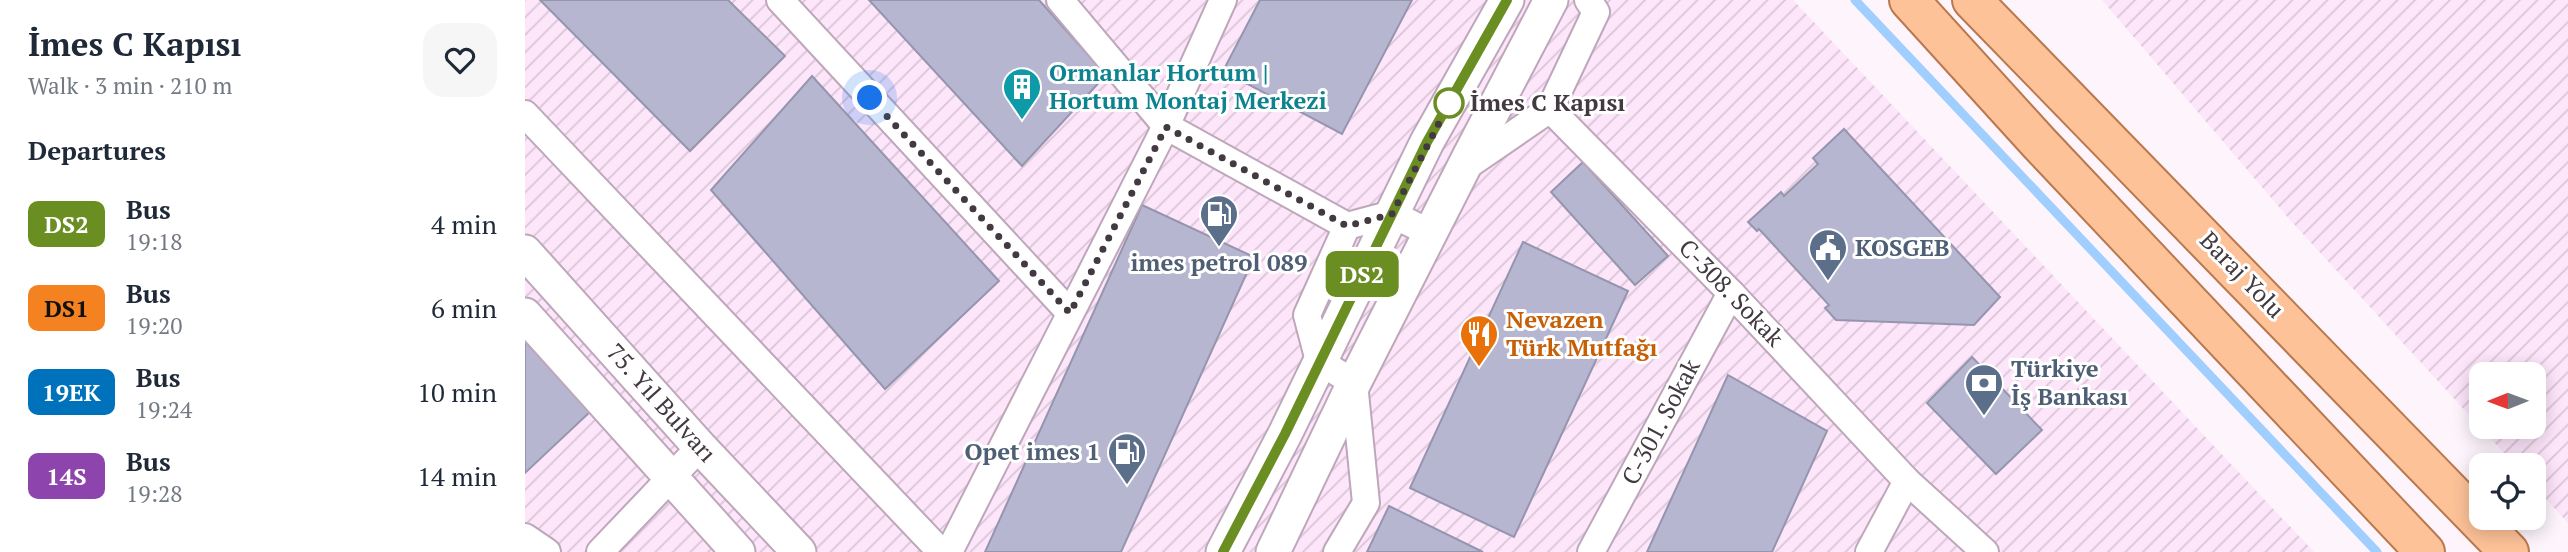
<!DOCTYPE html>
<meta charset="utf-8">
<style>
:root{--surface:#fff;--page:#f6f6f7;--text:#1f2937;--muted:#747a83}
body{margin:0;font-family:"PT Serif",serif;background:var(--page);color:var(--text);height:100vh;display:flex;flex-direction:column;font-size:26px;white-space:nowrap}
*{box-sizing:border-box;margin:0}
p{font-size:23px;color:var(--muted)}
.icon{flex:none;width:38px;height:38px;fill:none;stroke:currentColor;stroke-width:2;stroke-linecap:round;stroke-linejoin:round}
.map{position:relative;flex:1;overflow:hidden}
.sheet{display:flex;flex-direction:column;background:var(--surface);width:525px}
.sheet>*{flex:none}
.badge{padding:0 14px;border-radius:10px;font-size:24px;line-height:46px}
.needle{width:46px;rotate:269deg}
.buttons{position:absolute;left:1944px;top:362px;display:grid;gap:14px}
.buttons a{display:grid;place-items:center;width:77px;height:77px;border-radius:14px;background:var(--surface);box-shadow:0 4px 18px #0003;font-size:35px}
.you{position:absolute;width:35px;height:35px;margin:-18px;border:5px solid #fff;border-radius:50%;background:#1a73e8;box-shadow:0 0 0 10px #1a73e833}
.map>.badge{position:absolute;translate:-50% -50%;box-shadow:0 0 0 4px #fff}
h2{padding:0 28px;font-size:26px;line-height:63px}
.round{display:grid;place-items:center;flex:none;width:74px;height:74px;border-radius:21px;background:var(--page)}
.overview{display:flex;align-items:center;justify-content:space-between;height:119px;padding:0 28px}
h1{font-size:33px;font-weight:700;line-height:52px}
ul{padding:0;list-style:none}
li{display:flex;align-items:center;gap:21px;height:84px;padding:0 28px}
li div{flex:1}
li b{display:block;font-size:26px}
li em{font-style:normal}
li .badge{min-width:77px;font-weight:700;text-align:center}
main{display:flex;flex:1;min-height:0}
.map>svg:first-child{display:block}
</style>
<main>
<section class="sheet">
<div class="overview"><div><h1>İmes C Kapısı</h1><p>Walk · 3 min · 210 m</p></div><a class="round"><svg class="icon" aria-label="heart" viewBox="0 0 24 24"><path d="M12 20l-8-8c-3-5 5-10 8-4 3-6 11-1 8 4z"/></svg></a></div>
<h2>Departures</h2>
<ul>
<li><span class="badge" style="background:#6b8e23;color:#fff">DS2</span><div><b>Bus</b><p>19:18</p></div><em>4 min</em></li>
<li><span class="badge" style="background:#f58220;color:#111">DS1</span><div><b>Bus</b><p>19:20</p></div><em>6 min</em></li>
<li><span class="badge" style="background:#0072bc;color:#fff">19EK</span><div><b>Bus</b><p>19:24</p></div><em>10 min</em></li>
<li><span class="badge" style="background:#8e44ad;color:#fff">14S</span><div><b>Bus</b><p>19:28</p></div><em>14 min</em></li>
</ul>
</section>
<div class="map">
<svg width="2043" height="552" viewBox="0 0 2043 552">
<defs>
<pattern id="industrial-furrows" width="10" height="10" patternUnits="userSpaceOnUse" patternTransform="scale(1.75)"><rect width="10" height="10" fill="#fde5fa"/><path d="M-1 1l2-2M0 10L10 0M9 11l2-2" fill="none" stroke="#dac5d8"/></pattern>
</defs>
<rect width="100%" height="100%" fill="#fdf4fc"/>
<g fill="url(#industrial-furrows)" fill-rule="evenodd">
<path d="M 0,0 L 1268,0 L 1789,552 L 0,552 Z"/>
<path d="M 1577,0 L 2043,0 L 2043,523 L 2009,486 L 2009,466 L 1990,465 L 1766,221 ZM 1956,374 L 2009,374 L 2009,427 L 1956,427 Z"/>
</g>
<g fill="none" stroke-linecap="round" stroke-linejoin="round">
<path stroke="#a0cfff" stroke-width="9" d="M 1330,0 L 1852,552"/>
</g>
<g fill="#b7b6d1" stroke="#9595ae" stroke-width="2">
<path d="M 15,0 L 203,0 L 260,56 L 165,151 Z"/>
<path d="M 344,0 L 514,0 L 581,75 L 497,166 Z"/>
<path d="M 735,0 L 887,0 L 817,134 L 698,71 Z"/>
<path d="M 287,76 L 474,281 L 360,389 L 186,190 Z"/>
<path d="M 1319,129 L 1475,297 L 1449,325 L 1311,320 L 1300,308 L 1304,305 L 1234,229 L 1232,231 L 1223,222 L 1256,192 L 1259,196 L 1293,164 L 1288,158 Z"/>
<path d="M 1058,162 L 1143,256 L 1110,285 L 1026,192 Z"/>
<path d="M 617,205 L 729,257 L 596,552 L 460,552 Z"/>
<path d="M 998,242 L 1103,291 L 989,537 L 885,488 Z"/>
<path d="M 0,341 L 66,411 L 0,473 Z"/>
<path d="M 1447,357 L 1517,430 L 1471,474 L 1402,403 Z"/>
<path d="M 1203,375 L 1302,431 L 1247,552 L 1122,552 Z"/>
<path d="M 864,506 L 958,552 L 842,552 Z"/>
</g>
<g fill="none" stroke-linecap="round" stroke-linejoin="round">
<defs>
<g id="minor">
<path d="M 255,0 L 545,313"/>
<path d="M 535,0 L 641,126 L 822,226"/>
<path d="M 1025,109 L 1071,12 L 1063,0"/>
<path d="M 0,114 L 416,552"/>
<path d="M 939,168 L 1025,109 L 1206,293 L 1382,481 L 1460,552"/>
<path d="M 0,537 L 22,552"/>
<path d="M 75,552 L 175,447"/>
<path d="M 424,552 L 641,126 L 698,0"/>
<path d="M 812,552 L 841,503 L 829,383 L 794,361 L 782,315 L 822,226 L 867,214 L 907,234"/>
<path d="M 1066,552 L 1206,293"/>
<path d="M 1344,552 L 1382,481"/>
</g>
<g id="tertiary">
<path d="M 0,252 L 175,447 L 274,552"/>
<path d="M 0,315 L 213,552"/>
<path d="M 698,552 L 760,434 L 902,142 L 982,0"/>
<path d="M 748,552 L 829,383 L 944,157 L 1026,0"/>
</g>
<g id="primary">
<path d="M 1384,0 L 1514,143 L 1900,552"/>
<path d="M 1447,0 L 1984,552"/>
</g>
</defs>
<use href="#minor" stroke="#bea7bb" stroke-width="30"/>
<use href="#tertiary" stroke="#bea7bb" stroke-width="37"/>
<use href="#primary" stroke="#ba784d" stroke-width="42"/>
<use href="#minor" stroke="#fff" stroke-width="26"/>
<use href="#tertiary" stroke="#fff" stroke-width="33"/>
<use href="#primary" stroke="#fdc298" stroke-width="38"/>
</g>
<g fill="none" stroke-linecap="round" stroke-linejoin="round">
<defs>
<path id="line" d="M 698,552 L 760,434 L 902,142 L 982,0"/>
</defs>
<use href="#line" stroke="#fff" stroke-width="16"/>
<use href="#line" stroke="#6b8e23" stroke-width="10"/>
<path stroke="#423941" stroke-width="7" stroke-dasharray="0 12.6" d="M 345,98 L 545,313 L 641,127 L 822,226 L 867,214 L 929,94 L 924,103"/>
</g>
<defs>
<symbol id="building-pin" viewBox="-11 -11 22 30"><path d="M0 17L-7.5 6A9.5 9.5 0 1 1 7.5 6Z" fill="#0f9aa8" stroke="#fff"/><path d="M-4-6H4V6H1V3H-1V6H-4ZM-2.5-4.3h1.7v1.8h-1.7ZM.8-4.3h1.7v1.8H.8ZM-2.5-1h1.7V.8h-1.7ZM.8-1h1.7V.8H.8Z" fill="#fff"/></symbol>
<symbol id="fuel-pin" viewBox="-11 -11 22 30"><path d="M0 17L-7.5 6A9.5 9.5 0 1 1 7.5 6Z" fill="#5c6f8a" stroke="#fff"/><path d="M-5.5-6h7V0h2V4h1.3V-2.5L3-4.5l.8-.8L6-3V5H2.5V1h-1V6h-7ZM-4.2-4.7v3.2H.2V-4.7Z" fill="#fff"/></symbol>
<symbol id="civic-pin" viewBox="-11 -11 22 30"><path d="M0 17L-7.5 6A9.5 9.5 0 1 1 7.5 6Z" fill="#5c6f8a" stroke="#fff"/><path d="M-.6-6.5H3V-4.5H.6V-3L4-1V1h2V6H-6V1h2V-1L-.6-3ZM-1.2 2.5V6h2.4V2.5Z" fill="#fff"/></symbol>
<symbol id="restaurant-pin" viewBox="-11 -11 22 30"><path d="M0 17L-7.5 6A9.5 9.5 0 1 1 7.5 6Z" fill="#e8710a" stroke="#fff"/><path d="M-5-6h1v4h1v-4h1v4h1v-4h1v5L-1.5 .5V6h-2V.5L-5-1ZM5-6V6H3V1.5H1.5Q1.5-4 5-6Z" fill="#fff"/></symbol>
<symbol id="bank-pin" viewBox="-11 -11 22 30"><path d="M0 17L-7.5 6A9.5 9.5 0 1 1 7.5 6Z" fill="#5c6f8a" stroke="#fff"/><path d="M-6-4H6V4H-6ZM0-2.3a2.3 2.3 0 1 0 0 4.6a2.3 2.3 0 1 0 0-4.6Z" fill="#fff"/></symbol>
</defs>
<g fill-rule="evenodd">
<use href="#building-pin" x="475" y="65" width="44" height="60"/>
<use href="#fuel-pin" x="672" y="192" width="44" height="60"/>
<use href="#civic-pin" x="1281" y="226" width="44" height="60"/>
<use href="#restaurant-pin" x="932" y="312" width="44" height="60"/>
<use href="#bank-pin" x="1437" y="361" width="44" height="60"/>
<use href="#fuel-pin" x="580" y="430" width="44" height="60"/>
</g>
<circle fill="#fff" stroke="#6b8e23" stroke-width="3.5" cx="924" cy="103" r="14"/>
<g text-anchor="middle" stroke-width="6" stroke-linejoin="round" paint-order="stroke">
<g font-size="24" font-weight="bold" fill="#0d838f" stroke="#fff" text-anchor="start">
<text x="524" y="81">Ormanlar Hortum |<tspan x="524" dy="28">Hortum Montaj Merkezi</tspan></text>
</g>
<g font-size="24" font-weight="bold" fill="#423941" stroke="#fff" text-anchor="start">
<text x="945" y="111">İmes C Kapısı</text>
</g>
<g font-size="24" font-weight="bold" fill="#4e5e75" stroke="#fff" text-anchor="start">
<text x="1330" y="256">KOSGEB</text>
<text x="694" y="271" text-anchor="middle">imes petrol 089</text>
<text x="1486" y="377">Türkiye<tspan x="1486" dy="28">İş Bankası</tspan></text>
<text x="575" y="460" text-anchor="end">Opet imes 1</text>
</g>
<g font-size="24" fill="#423941" stroke="#fff">
<text transform="translate(1717 275) rotate(46)" y="8">Baraj Yolu</text>
<text transform="translate(1206 293) rotate(46)" y="8">C-308. Sokak</text>
<text transform="translate(136 403) rotate(48)" y="8">75. Yıl Bulvarı</text>
<text transform="translate(1136 422) rotate(-62)" y="8">C-301. Sokak</text>
</g>
<g font-size="24" font-weight="bold" fill="#c56008" stroke="#fff" text-anchor="start">
<text x="981" y="328">Nevazen<tspan x="981" dy="28">Türk Mutfağı</tspan></text>
</g>
</g>
</svg>
<div class="buttons">
<a><svg class="needle" viewBox="-14 -14 28 28"><path d="M0-13l5 13h-10z" fill="#e53935"/><path d="M0 13l5-13h-10z" fill="#747a83"/></svg></a>
<a><svg class="icon" aria-label="locate" viewBox="0 0 24 24"><circle cx="12" cy="12" r="6"/><path d="M12 2v4M12 18v4M2 12h4M18 12h4"/></svg></a>
</div>
<div class="you" style="left:345px;top:98px"></div>
<b class="badge" style="left:837px;top:274px;background:#6b8e23;color:#fff">DS2</b>
</div>
</main>
